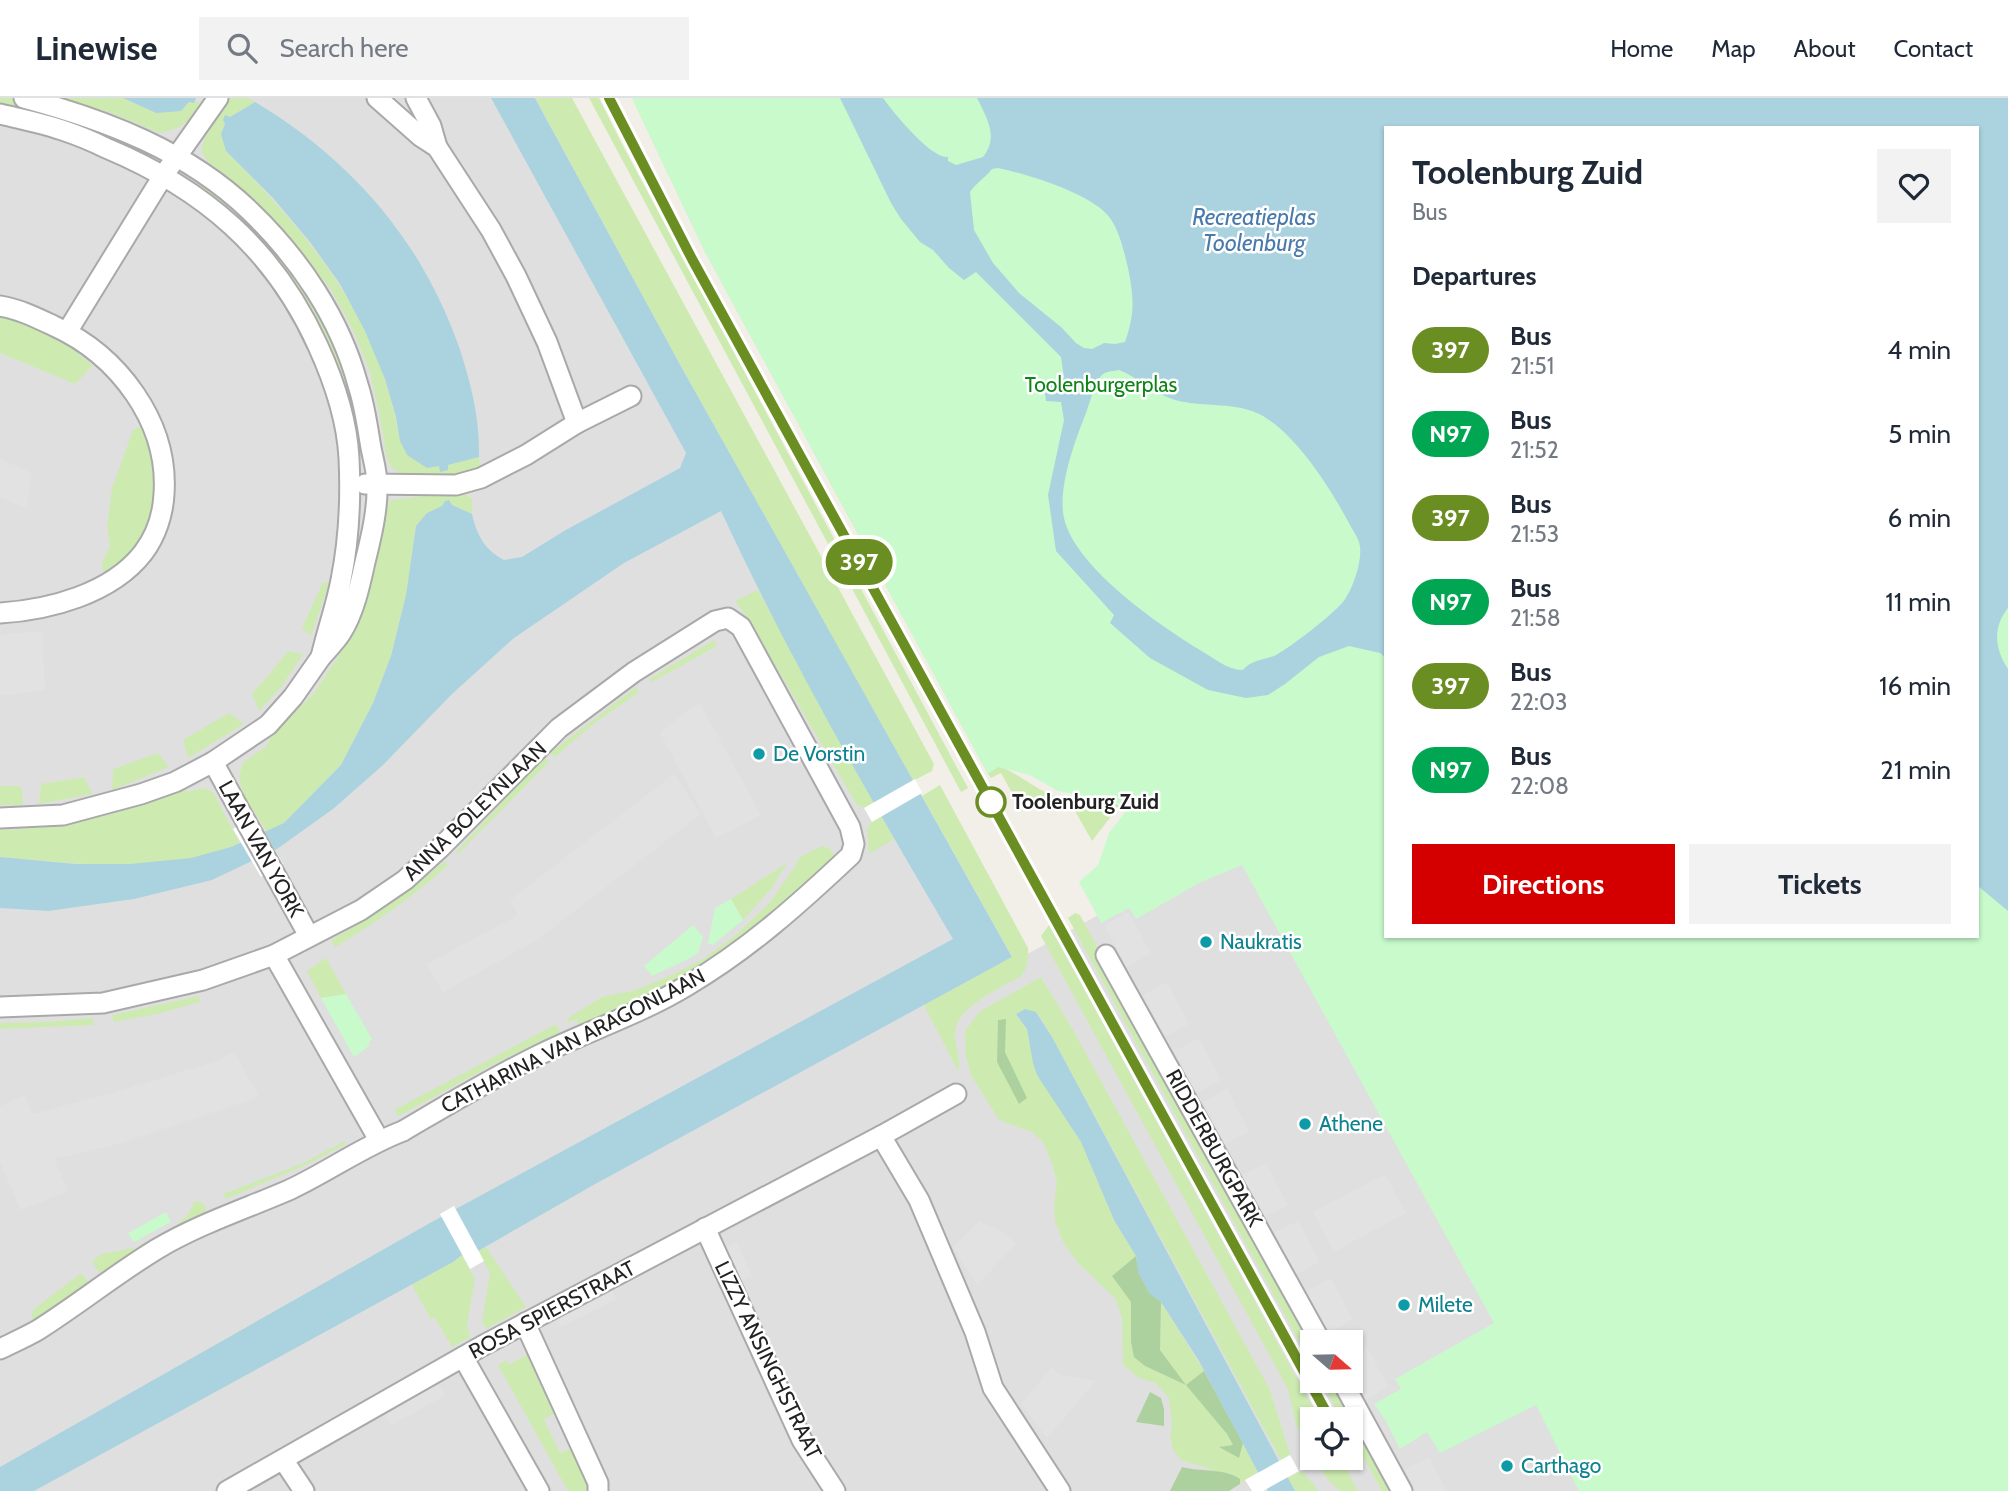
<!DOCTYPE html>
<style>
:root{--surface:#fff;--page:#f2f2f3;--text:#1f2937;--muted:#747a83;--line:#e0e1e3;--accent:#d40000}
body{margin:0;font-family:Cabin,sans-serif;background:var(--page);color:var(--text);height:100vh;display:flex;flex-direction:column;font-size:26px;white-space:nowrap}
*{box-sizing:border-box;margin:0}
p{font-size:23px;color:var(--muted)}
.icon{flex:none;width:38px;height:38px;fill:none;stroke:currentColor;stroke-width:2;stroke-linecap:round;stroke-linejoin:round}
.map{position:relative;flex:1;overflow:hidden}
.panel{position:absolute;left:1384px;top:28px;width:595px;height:812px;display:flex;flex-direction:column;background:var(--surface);border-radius:0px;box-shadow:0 2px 5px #0004}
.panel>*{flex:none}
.badge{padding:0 14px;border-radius:23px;font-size:24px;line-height:46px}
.needle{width:46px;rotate:110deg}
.buttons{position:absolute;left:1300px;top:1232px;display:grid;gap:14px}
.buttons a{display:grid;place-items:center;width:63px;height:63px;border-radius:0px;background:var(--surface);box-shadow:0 2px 5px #0004;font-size:35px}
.map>.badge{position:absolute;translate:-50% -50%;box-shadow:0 0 0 4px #fff}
h2{padding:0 28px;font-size:26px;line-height:63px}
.round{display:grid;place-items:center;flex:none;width:74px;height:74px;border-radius:0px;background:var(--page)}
.summary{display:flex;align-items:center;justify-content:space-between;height:119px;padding:0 28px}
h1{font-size:33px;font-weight:700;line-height:52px}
.cta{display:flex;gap:14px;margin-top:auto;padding:14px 28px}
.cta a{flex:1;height:80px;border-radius:0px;background:var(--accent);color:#fff;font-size:28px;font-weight:700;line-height:80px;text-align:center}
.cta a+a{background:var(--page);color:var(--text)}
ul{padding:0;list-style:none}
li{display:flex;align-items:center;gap:21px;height:84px;padding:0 28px}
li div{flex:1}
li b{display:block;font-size:26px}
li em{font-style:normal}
li .badge{min-width:77px;font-weight:700;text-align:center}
header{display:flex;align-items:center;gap:42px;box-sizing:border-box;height:98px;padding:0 35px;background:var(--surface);border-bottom:2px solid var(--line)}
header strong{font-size:33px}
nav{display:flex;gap:38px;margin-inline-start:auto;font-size:24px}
.search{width:490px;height:63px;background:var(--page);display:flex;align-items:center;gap:18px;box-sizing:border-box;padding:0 24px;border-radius:0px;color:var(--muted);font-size:26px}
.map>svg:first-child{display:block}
</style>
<header>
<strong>Linewise</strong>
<div class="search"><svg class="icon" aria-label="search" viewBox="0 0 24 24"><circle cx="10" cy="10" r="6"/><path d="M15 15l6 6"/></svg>Search here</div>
<nav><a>Home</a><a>Map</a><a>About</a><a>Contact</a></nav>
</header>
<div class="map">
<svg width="2008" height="1393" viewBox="0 0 2008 1393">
<rect width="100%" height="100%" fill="#f2efe9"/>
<path fill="#e0dfdf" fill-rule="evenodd" d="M 0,0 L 499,0 L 1002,870 L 1266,725 L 1623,1393 L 0,1393 ZM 1312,1244 L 1351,1244 L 1351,1283 L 1312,1283 ZM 1312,1321 L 1351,1321 L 1351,1360 L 1312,1360 Z"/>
<g fill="#cdebb0">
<path d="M 0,0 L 12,0 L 62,14 L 148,45 L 141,59 L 0,11 Z"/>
<path d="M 61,0 L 123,0 L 156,15 L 189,4 L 194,5 L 196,3 L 202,6 L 190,25 L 186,24 L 178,30 L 160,35 L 111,15 Z"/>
<path d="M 229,0 L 249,0 L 255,4 C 225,22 226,18 226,53 C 310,137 380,221 400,343 L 439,368 L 440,373 L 447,367 L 479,359 L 480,368 L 466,376 L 416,381 L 408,380 L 408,376 L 398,374 L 391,369 L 386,357 L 380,319 L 370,274 L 353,232 L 330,190 L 261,108 L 208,64 L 201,53 L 206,36 Z"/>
<path d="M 535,0 L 572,0 L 934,666 L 932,673 L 913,683 L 682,270 Z"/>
<path d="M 589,0 L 599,0 L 622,46 L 968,690 L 961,694 Z"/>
<path d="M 632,0 L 998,668 C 1016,674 1030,687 1047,695 C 1069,704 1091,704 1114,704 L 1119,708 L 1092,743 L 1071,706 L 1067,705 L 1050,714 L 1043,701 L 1022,713 L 1001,675 L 991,680 L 988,676 L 704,152 Z"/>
<path d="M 194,74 L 293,164 L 344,255 L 369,358 L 355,360 L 329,255 L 202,93 L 193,79 Z"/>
<path d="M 0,216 L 35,228 L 79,250 L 77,255 L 93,267 L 75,286 L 0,255 Z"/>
<path d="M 143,327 C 147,339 152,352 155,364 C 161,397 151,439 127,462 C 121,469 111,473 104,478 L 102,465 L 110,448 L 107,429 L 112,390 L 133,332 Z"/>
<path d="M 462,394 L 472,401 L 472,416 L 452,407 L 449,403 L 445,403 L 443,408 L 427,415 L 416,428 L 406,497 L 391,558 L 373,605 L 341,667 L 284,725 L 267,734 L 246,701 L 241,689 L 239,678 L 243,664 L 266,649 L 271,638 L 314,595 L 345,548 L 368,489 L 382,414 L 391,402 Z"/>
<path d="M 323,484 L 329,485 L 311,538 L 302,530 Z"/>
<path d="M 758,492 L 894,741 L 869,756 L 867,730 L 872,724 L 864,710 L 857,707 L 749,522 L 735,503 Z"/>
<path d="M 714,542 L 717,548 L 652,584 L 649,581 Z"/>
<path d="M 288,553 L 303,556 L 282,588 L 259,613 L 252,595 L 269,577 Z"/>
<path d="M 636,589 L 639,594 L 592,627 L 555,659 L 550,655 Z"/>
<path d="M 229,615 L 244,626 L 188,660 L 183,642 Z"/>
<path d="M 158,655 L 169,669 L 112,692 L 113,671 Z"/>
<path d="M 544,659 L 549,664 L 458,756 L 456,754 Z"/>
<path d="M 84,679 L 92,696 L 39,706 L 41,686 Z"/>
<path d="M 940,687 L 1028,850 C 1028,859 1028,870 1022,877 C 1019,880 1012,883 1008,885 C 991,895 972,904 960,920 C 947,940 963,955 958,973 L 924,907 L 1012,859 L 922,698 Z"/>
<path d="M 0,688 L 19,688 L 22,691 L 23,707 L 0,707 Z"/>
<path d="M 185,690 L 187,694 L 203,690 L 213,694 L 240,745 C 165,777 79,766 0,759 L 0,732 C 63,730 128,716 185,690 Z"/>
<path d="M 822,748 L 829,750 L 838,760 L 765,828 L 686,879 L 572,936 L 570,931 L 578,927 L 577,921 L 567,925 L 568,920 L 602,899 L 636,892 L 674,876 L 703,861 L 736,837 L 770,804 L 794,770 L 800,759 Z"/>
<path d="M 445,763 L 448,767 C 413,799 375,825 335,849 L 331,842 C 372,819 409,793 445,763 Z"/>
<path d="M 787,765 L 771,791 L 743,822 L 731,801 Z"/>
<path d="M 1075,815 L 1080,817 L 1314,1244 L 1312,1244 L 1312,1267 L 1068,820 Z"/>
<path d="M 1049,827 L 1319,1321 L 1312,1321 L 1312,1348 L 1307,1347 L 1296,1326 L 1288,1291 L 1041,838 Z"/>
<path d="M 326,860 L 346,896 L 321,900 L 307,873 Z"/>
<path d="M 1041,879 L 1072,930 L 1270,1292 L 1290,1356 L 1281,1362 L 1052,939 L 1037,914 L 1016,916 L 1027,931 L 1034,968 L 1081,1044 L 1114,1122 L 1136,1158 L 1112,1178 L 1131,1204 L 1131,1244 L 1145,1268 L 1185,1286 L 1160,1252 L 1161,1204 L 1204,1273 L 1187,1287 L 1227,1336 L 1233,1348 L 1220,1349 L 1239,1360 L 1243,1345 L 1258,1374 L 1240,1386 L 1239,1381 L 1214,1375 L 1211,1371 L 1181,1362 L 1173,1352 L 1170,1337 L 1172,1328 L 1169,1301 L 1157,1286 L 1139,1280 L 1123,1267 L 1122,1220 L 1115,1200 L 1078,1165 L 1063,1144 L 1055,1123 L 1054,1108 L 1057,1084 L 1052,1066 L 1043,1044 L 1032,1034 L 999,1022 L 971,977 L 966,959 L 965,933 L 979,914 Z"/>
<path d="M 199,898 L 200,904 L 157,916 L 114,924 L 112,917 Z"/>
<path d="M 93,920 L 94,927 L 0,931 L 0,925 L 45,924 Z"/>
<path d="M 556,926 L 560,934 L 492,967 L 399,1018 L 394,1012 Z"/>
<path d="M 345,1043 L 346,1046 L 308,1066 L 226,1101 L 223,1096 L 301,1066 Z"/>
<path d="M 199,1103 L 204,1106 L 207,1115 L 140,1152 L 138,1148 C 158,1137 187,1127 194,1104 Z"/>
<path d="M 486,1149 L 526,1209 L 486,1231 L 482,1223 L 490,1175 L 478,1153 Z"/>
<path d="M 134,1150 L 136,1154 L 100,1175 L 92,1164 L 101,1156 Z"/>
<path d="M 462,1157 L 475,1181 L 467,1226 L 470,1239 L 452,1249 L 435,1220 L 431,1221 L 412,1187 L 453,1164 Z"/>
<path d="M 81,1175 L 88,1184 L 49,1214 L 33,1222 L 31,1217 L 34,1211 Z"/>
<path d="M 530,1255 L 558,1314 L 544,1321 L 560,1355 L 572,1350 L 589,1389 L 586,1393 L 568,1393 L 498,1267 L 506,1262 L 509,1267 Z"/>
<path d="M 1321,1283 L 1335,1283 L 1357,1323 L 1351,1326 L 1351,1321 L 1342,1321 Z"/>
<path d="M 1365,1341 L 1394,1393 L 1382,1393 L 1356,1346 Z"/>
<path d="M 1323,1360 L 1340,1360 L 1358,1393 L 1340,1393 L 1328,1382 L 1316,1364 Z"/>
<path d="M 1302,1373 L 1319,1393 L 1295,1393 L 1288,1380 Z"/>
</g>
<g fill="#add19e">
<path d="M 1006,921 L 1005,954 L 1027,1000 L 1019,1006 L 997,964 L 998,922 Z"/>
<path d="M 1136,1158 C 1139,1178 1145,1192 1161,1204 L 1160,1252 L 1186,1287 L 1204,1273 L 1243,1345 L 1239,1360 L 1219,1349 L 1233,1347 L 1227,1336 L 1186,1287 L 1145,1268 L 1134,1259 L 1131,1244 L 1131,1204 L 1112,1178 Z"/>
<path d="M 1150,1294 L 1161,1300 L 1164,1311 L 1164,1328 L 1136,1324 Z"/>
<path d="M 1182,1369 C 1200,1374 1225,1370 1240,1381 L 1240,1386 L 1229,1393 L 1170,1393 Z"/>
</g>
<g fill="#c8facc" fill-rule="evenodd">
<path d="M 632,0 L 2008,0 L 2008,1393 L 1579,1393 L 1536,1307 L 1440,1355 L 1427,1334 L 1400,1351 L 1386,1323 L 1374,1306 L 1401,1291 L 1395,1281 L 1494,1225 L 1242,767 L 1199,785 L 1136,821 L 1129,810 L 1101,825 L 1079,784 L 1098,767 L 1109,735 L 1126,713 L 1109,697 L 1084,698 L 1058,693 L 1030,677 L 998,669 L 988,676 L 704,152 ZM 1386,30 L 1978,30 L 1978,838 L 1386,838 Z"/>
<path d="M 731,801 L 743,822 L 713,847 L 708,846 L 715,810 Z"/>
<path d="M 693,827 L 703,839 L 698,855 L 692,859 L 652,878 L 644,868 Z"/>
<path d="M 346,896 L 372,941 L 369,944 L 370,947 L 354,959 L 321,900 Z"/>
<path d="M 166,1114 L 171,1124 L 134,1144 L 128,1135 Z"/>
</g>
<g fill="#e2e2e2">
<path d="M 0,361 L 32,375 L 27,411 L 0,399 Z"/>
<path d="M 42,533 L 45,592 L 0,598 L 0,537 Z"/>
<path d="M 700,605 L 761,717 L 716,740 L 660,635 L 685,614 Z"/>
<path d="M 674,676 L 701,716 L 537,842 L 443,894 L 427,866 L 518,817 L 510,802 Z"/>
<path d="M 1129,814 L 1151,856 L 1126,869 L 1104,827 Z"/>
<path d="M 1167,884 L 1189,926 L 1165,939 L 1143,897 Z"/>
<path d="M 1199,940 L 1221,982 L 1196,995 L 1174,953 Z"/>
<path d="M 234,954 L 259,999 L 118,1046 L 54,1061 L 68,1093 L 21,1112 L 0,1064 L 0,1008 L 25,997 L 32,1016 L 116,994 L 214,964 Z"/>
<path d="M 1227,991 L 1249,1033 L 1225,1046 L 1203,1004 Z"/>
<path d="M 1266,1065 L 1288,1107 L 1263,1120 L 1241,1078 Z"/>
<path d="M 1385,1076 L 1406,1115 L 1334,1154 L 1313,1114 Z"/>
<path d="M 980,1123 L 1007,1136 L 1016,1146 L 977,1187 L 953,1149 Z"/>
<path d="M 1298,1123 L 1320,1164 L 1295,1177 L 1273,1135 Z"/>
<path d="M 737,1144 L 752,1177 L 741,1183 L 725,1150 Z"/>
<path d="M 1331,1180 L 1353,1222 L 1328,1235 L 1306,1193 Z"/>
<path d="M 611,1189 L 616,1201 L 561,1229 L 555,1217 Z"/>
<path d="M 1367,1248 L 1388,1289 L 1364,1302 L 1351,1278 L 1351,1256 Z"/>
<path d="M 1052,1269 L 1061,1277 L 1096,1283 L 1047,1340 L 1021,1306 Z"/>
<path d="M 438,1286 L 445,1297 L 391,1328 L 385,1317 Z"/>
<path d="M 1429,1359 L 1447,1393 L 1416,1393 L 1405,1372 Z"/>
</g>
<g fill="#aad3df" fill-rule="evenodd">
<path d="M 123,0 L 196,0 L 194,5 L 189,4 L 181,13 L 156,15 Z"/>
<path d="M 491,0 L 535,0 L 682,270 L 1012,859 L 597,1085 L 478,1153 L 462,1157 L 453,1164 L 34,1393 L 0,1393 L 0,1369 L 430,1125 L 953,841 C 871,702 789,560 721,413 L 624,465 L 514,540 L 452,596 L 383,667 L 333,711 L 277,751 L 212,782 L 134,801 L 48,813 L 0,810 L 0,759 L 76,766 L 130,766 L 191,760 L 231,749 L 284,725 L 341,667 L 373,605 L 391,558 L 406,497 L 416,428 L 427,415 L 442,408 L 445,403 L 449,402 L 452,407 L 472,416 C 477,438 485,452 504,462 L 522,459 L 564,433 L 680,370 L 686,355 Z"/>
<path d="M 840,0 L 883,0 C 894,15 931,61 948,59 L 948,63 L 956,67 L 983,59 C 999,39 987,20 977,0 L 2008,0 L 2008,510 C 1992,530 1995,551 2008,571 L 2008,813 L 1978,788 L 1978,30 L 1386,30 L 1386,560 L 1380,555 L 1349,548 L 1319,559 L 1285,586 L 1268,597 L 1246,600 L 1208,592 L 1150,560 L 1110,525 L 1114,517 L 1056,453 L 1048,397 L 1064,322 L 1061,304 L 1046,303 L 1044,287 L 1064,280 L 1061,259 L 976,174 L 964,182 L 949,170 L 933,152 L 920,144 L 901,121 L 891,105 ZM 998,70 C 1027,76 1093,96 1110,120 C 1120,134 1124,154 1128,170 C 1134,200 1135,216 1125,244 L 1115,246 L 1104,245 L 1092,251 L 1084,250 L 1076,245 L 1061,229 L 1019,195 L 993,165 L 974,132 L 970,94 C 976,85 985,80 992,71 ZM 1119,272 C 1139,280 1155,296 1175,302 C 1204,310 1237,303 1263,318 C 1298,339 1330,390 1349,425 C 1352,431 1357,438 1359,444 C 1364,460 1353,491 1343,504 C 1331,518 1292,548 1276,557 C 1265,562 1251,562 1243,572 C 1227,572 1214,560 1200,552 C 1159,527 1068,465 1063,414 C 1060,383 1075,343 1086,315 C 1090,305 1096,281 1103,276 C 1108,273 1114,273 1119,272 Z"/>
<path d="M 255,4 C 351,61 422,143 459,249 C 471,285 480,321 479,359 L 448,367 L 448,372 L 440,374 L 439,368 L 427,370 L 407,357 L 400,343 L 396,319 L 385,281 L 365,233 L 340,186 L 310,144 L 273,100 L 226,53 L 221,36 L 225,26 L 223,22 L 225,17 L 230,19 Z"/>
<path d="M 1025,911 L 1036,914 L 1052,939 L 1295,1393 L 1268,1393 L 1199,1263 L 1161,1204 L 1149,1195 L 1138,1174 L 1136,1158 L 1114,1122 L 1081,1044 L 1037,977 L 1033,965 L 1027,931 L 1016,916 Z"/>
</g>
<g fill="#fff">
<path d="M 915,681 L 922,695 L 872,724 L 864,710 Z"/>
<path d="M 255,718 L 283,766 L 261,779 L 233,731 Z"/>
<path d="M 454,1108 L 484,1163 L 470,1171 L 440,1116 Z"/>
<path d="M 1290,1357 L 1299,1373 L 1263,1393 L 1252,1393 L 1245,1382 Z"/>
</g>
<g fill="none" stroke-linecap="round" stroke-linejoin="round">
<defs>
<g id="minor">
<path d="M 377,0 L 420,38 L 437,49 L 491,132 L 516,178 L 547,244 L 577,325"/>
<path d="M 416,0 L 431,28 L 437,49"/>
<path d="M 0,16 C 21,21 42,25 62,32 C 77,37 92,43 106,50 C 204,91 274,151 318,248 C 334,283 347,322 349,360 C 351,401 349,442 341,482 C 336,508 327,533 321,559 C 328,551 336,543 341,535 C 354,515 360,487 365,464 C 371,440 378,411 377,386 C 377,372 372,358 370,344 C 367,325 364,305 358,287 C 340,220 299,160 250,113 C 188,53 106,22 24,0"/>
<path d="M 0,208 C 19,211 37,220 54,228 C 118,257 169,324 164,396 C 163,416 156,438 143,455 C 111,496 49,512 0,515"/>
<path d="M 67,234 L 163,78 L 218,0"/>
<path d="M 365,386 L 456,387 L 481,380 L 526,357 L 577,325 L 631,298"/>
<path d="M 213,664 L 309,838"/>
<path d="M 0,720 L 63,717 L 141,696 L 175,684 L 213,664 L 268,627 L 293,599 L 321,559"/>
<path d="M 274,857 L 379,1042"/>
<path d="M 1106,857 L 1321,1244"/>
<path d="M 0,909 L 103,905 L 203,882 L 274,857 L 361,812 L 405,782 L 440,750 L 559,630 L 634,574 L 715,523 L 728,520 L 741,529 L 850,729 L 854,746 L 851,757 C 800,805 749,851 688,887 C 642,915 591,932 543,955 C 495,978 449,1006 403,1033 C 363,1048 328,1074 289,1092 C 245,1111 199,1126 157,1151 C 116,1176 79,1206 38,1232 C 26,1239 12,1245 0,1251"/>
<path d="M 881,1038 L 919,1102 L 975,1234 L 993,1290 L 1060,1393"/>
<path d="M 705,1130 L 802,1342 L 835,1393"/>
<path d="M 525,1225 L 598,1385 L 598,1393"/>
<path d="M 463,1259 L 539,1393"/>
<path d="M 1342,1283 L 1402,1393"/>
<path d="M 284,1363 L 304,1393"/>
<path d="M 227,1393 L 482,1248 L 881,1038 L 956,996"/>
</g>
</defs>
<use href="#minor" stroke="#a9a9a9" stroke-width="23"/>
<use href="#minor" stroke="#fff" stroke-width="19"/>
</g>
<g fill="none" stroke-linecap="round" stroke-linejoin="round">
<defs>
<path id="line" d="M 609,0 L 692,161 L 1330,1321"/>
</defs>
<use href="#line" stroke="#fff" stroke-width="16"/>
<use href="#line" stroke="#6b8e23" stroke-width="10"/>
</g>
<g fill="#0f9aa8" stroke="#fff" stroke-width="2.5">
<circle cx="759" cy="656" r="7"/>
<circle cx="1206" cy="844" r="7"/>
<circle cx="1305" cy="1026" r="7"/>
<circle cx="1404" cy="1207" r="7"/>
<circle cx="1507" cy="1368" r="7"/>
</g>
<circle fill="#fff" stroke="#6b8e23" stroke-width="3.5" cx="991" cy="704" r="14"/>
<g text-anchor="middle" stroke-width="5" stroke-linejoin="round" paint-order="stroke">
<g font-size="21" fill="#0c8416" stroke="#fff">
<text x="1101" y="294">Toolenburgerplas</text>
</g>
<g font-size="21" fill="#0d838f" stroke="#fff" text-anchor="start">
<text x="773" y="663">De Vorstin</text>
<text x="1220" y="851">Naukratis</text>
<text x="1319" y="1033">Athene</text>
<text x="1418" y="1214">Milete</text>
<text x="1521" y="1375">Carthago</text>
</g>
<g font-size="21" font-weight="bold" fill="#222" stroke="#fff" text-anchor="start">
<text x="1012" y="711">Toolenburg Zuid</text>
</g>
<g font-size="21" fill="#222" stroke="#fff">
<text transform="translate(475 713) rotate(-44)" y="7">ANNA BOLEYNLAAN</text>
<text transform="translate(261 751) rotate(61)" y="7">LAAN VAN YORK</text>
<text transform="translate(573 943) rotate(-27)" y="7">CATHARINA VAN ARAGONLAAN</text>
<text transform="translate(1214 1050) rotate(61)" y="7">RIDDERBURGPARK</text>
<text transform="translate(552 1212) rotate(-28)" y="7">ROSA SPIERSTRAAT</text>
<text transform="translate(768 1262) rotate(64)" y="7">LIZZY ANSINGHSTRAAT</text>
</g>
<g font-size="23" font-style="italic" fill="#4a7aab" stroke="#fff">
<text x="1254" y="127">Recreatieplas<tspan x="1254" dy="26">Toolenburg</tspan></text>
</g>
</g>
</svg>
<div class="buttons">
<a><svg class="needle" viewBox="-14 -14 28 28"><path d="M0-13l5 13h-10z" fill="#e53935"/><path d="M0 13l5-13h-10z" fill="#747a83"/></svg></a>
<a><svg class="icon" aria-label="locate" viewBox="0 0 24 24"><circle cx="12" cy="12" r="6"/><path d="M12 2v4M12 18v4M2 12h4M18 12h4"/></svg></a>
</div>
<b class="badge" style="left:859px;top:464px;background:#6b8e23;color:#fff">397</b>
<section class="panel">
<div class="summary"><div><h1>Toolenburg Zuid</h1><p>Bus</p></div><a class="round"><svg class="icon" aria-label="heart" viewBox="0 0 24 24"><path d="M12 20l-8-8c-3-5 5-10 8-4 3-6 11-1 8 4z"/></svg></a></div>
<h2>Departures</h2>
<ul>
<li><span class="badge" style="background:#6b8e23;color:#fff">397</span><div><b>Bus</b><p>21:51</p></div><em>4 min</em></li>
<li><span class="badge" style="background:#00a651;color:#fff">N97</span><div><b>Bus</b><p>21:52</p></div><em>5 min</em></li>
<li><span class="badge" style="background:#6b8e23;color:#fff">397</span><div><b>Bus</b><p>21:53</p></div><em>6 min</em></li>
<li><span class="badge" style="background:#00a651;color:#fff">N97</span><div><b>Bus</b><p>21:58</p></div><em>11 min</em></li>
<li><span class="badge" style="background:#6b8e23;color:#fff">397</span><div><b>Bus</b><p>22:03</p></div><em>16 min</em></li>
<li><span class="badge" style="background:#00a651;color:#fff">N97</span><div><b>Bus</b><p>22:08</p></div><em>21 min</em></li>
</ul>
<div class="cta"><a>Directions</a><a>Tickets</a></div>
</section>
</div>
